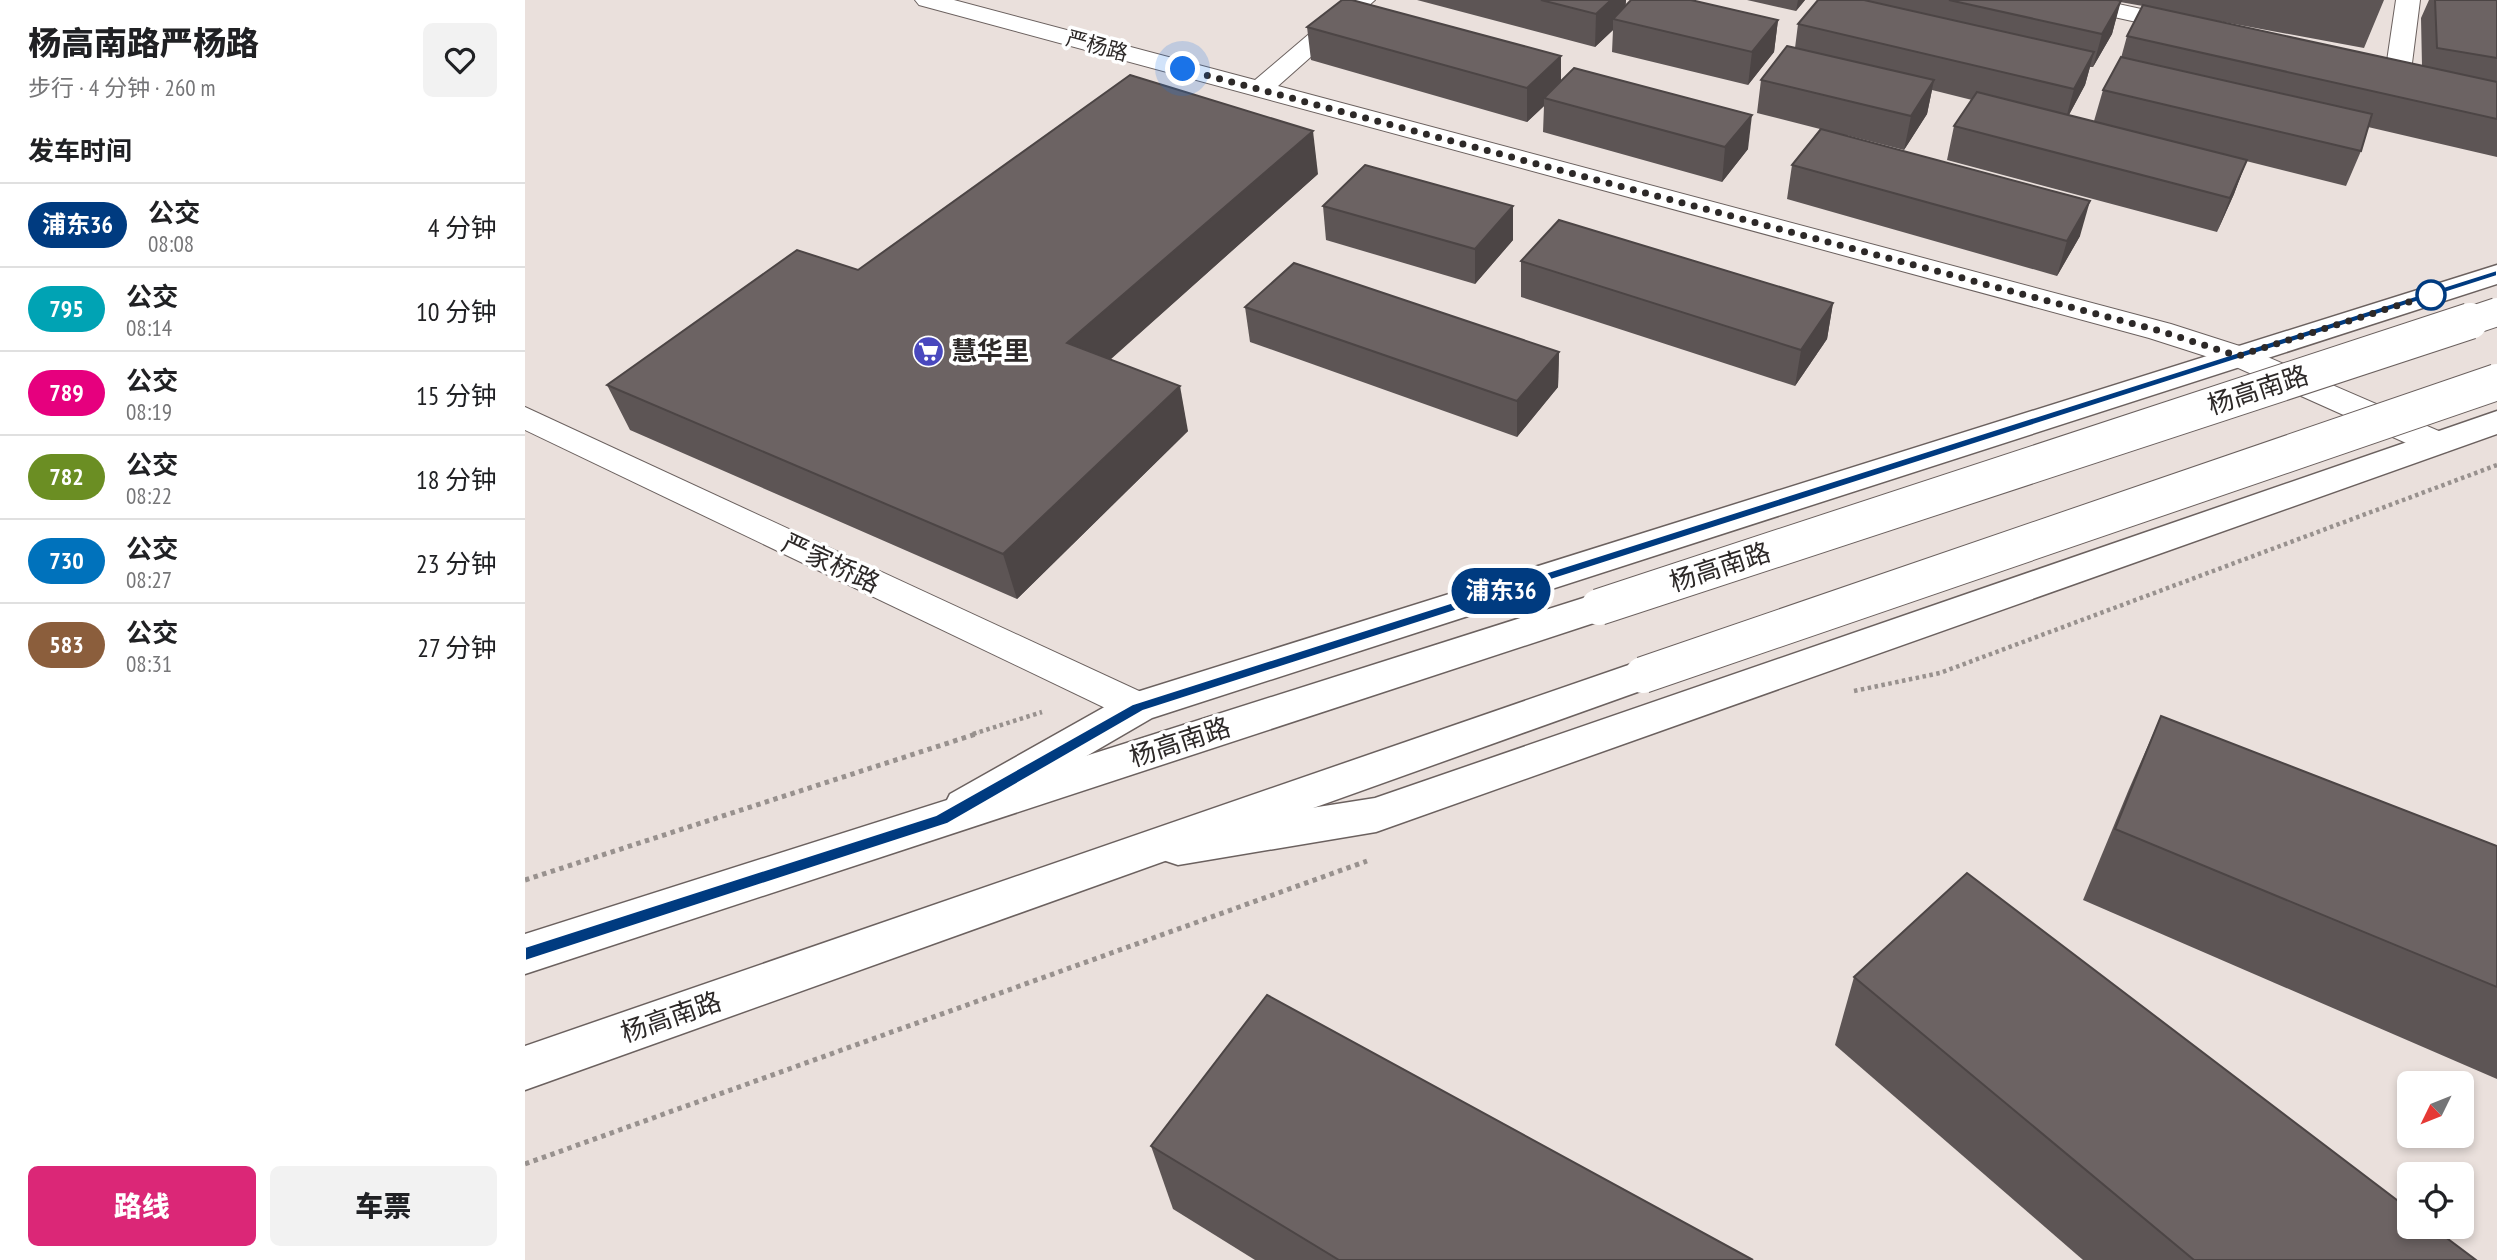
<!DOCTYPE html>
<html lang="zh">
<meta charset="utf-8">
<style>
:root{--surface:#fff;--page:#f2f2f2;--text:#202124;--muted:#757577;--line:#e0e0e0;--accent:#db2777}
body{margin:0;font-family:"PT Sans Narrow","Noto Sans SC",sans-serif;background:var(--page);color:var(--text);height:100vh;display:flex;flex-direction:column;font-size:26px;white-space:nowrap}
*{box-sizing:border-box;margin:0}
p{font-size:23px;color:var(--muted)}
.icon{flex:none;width:38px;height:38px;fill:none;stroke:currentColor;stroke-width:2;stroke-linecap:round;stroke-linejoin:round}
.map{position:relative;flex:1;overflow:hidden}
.details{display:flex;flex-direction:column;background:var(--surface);width:525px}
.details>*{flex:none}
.badge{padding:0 14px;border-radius:23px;font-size:24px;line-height:46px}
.needle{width:46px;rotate:227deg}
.controls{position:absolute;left:1872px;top:1071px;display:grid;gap:14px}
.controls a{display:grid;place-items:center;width:77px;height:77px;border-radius:10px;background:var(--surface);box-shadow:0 4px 10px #0003;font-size:35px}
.you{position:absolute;width:35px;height:35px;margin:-18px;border:5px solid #fff;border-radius:50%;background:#1a73e8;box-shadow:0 0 0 10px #1a73e833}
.map>.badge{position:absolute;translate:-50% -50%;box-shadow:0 0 0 4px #fff}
h2{padding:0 28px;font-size:26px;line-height:63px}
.round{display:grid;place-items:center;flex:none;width:74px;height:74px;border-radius:10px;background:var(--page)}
.headline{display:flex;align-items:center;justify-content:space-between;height:119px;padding:0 28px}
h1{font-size:33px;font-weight:800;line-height:52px}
.action{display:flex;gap:14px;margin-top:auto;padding:14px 28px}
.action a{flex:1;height:80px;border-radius:10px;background:var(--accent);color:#fff;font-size:28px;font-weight:800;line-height:80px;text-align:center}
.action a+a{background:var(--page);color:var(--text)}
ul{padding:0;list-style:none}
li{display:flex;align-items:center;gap:21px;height:84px;padding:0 28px;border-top:2px solid var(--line)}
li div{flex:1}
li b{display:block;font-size:26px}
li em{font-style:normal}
li .badge{min-width:77px;font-weight:700;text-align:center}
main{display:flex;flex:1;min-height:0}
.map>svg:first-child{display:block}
</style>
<main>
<section class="details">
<div class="headline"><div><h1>杨高南路严杨路</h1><p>步行 · 4 分钟 · 260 m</p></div><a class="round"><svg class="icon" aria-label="heart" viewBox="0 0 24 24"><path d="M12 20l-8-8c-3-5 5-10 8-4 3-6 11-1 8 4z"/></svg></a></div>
<h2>发车时间</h2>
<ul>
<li><span class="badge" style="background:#003b80;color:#fff">浦东36</span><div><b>公交</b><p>08:08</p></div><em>4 分钟</em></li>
<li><span class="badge" style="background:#00a3b4;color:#fff">795</span><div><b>公交</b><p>08:14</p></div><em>10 分钟</em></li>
<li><span class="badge" style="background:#e6007e;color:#fff">789</span><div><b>公交</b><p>08:19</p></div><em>15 分钟</em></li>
<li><span class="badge" style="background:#6b8e23;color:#fff">782</span><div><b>公交</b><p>08:22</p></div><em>18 分钟</em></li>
<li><span class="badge" style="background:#0072bc;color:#fff">730</span><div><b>公交</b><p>08:27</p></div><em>23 分钟</em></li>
<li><span class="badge" style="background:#8b5e3c;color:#fff">583</span><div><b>公交</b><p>08:31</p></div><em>27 分钟</em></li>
</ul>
<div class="action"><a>路线</a><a>车票</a></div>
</section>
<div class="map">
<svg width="1972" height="1260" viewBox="0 0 1972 1260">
<rect width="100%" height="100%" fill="#eae0dc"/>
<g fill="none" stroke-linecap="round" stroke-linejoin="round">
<defs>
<g id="street">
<path d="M 390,0 L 429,0 L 730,80 L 824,0 L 850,0 L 753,86 L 1646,324 L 1724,349 L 1923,435 L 1927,443 L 1923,451 L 1911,454 L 1899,451 L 1702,363 L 1624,338 L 394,5 Z"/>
<path d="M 1530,0 L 1575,0 L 1671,21 L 1674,26 L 1671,31 L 1662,33 L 1534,5 Z"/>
<path d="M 1871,0 L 1895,0 L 1886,71 L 1882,76 L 1873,79 L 1826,67 L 1822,62 L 1826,57 L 1835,54 L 1862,61 Z"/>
<path d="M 0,407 L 627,697 L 632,707 L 627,717 L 613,722 L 599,717 L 0,430 Z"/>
</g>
<g id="primary">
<path d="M 1972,265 L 1972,284 L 627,718 L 455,818 L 440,823 L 425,818 L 419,806 L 425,794 L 599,696 Z"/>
<path d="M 1972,411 L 1972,434 L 851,832 L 653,865 L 638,860 L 631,847 L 638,834 L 653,829 L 850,798 Z"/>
</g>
<g id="highway">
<path d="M 1074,593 L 1087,597 L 1093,607 L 1087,617 L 0,974 L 0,934 Z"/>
<path d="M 1118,660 L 1132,665 L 1138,675 L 1132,685 L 0,1090 L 0,1046 Z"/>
</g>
</defs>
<use href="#street" stroke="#6b615f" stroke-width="2"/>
<use href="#primary" stroke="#6b615f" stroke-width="3"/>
<use href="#highway" stroke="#6b615f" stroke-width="3"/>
<g stroke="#98918e" stroke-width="4.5" stroke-dasharray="3.5 3.5" stroke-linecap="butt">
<path d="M 1329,691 L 1415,673 L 1972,465"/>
<path d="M 448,734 L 517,712"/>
</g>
<g stroke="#98918e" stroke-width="5" stroke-dasharray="4.5 4.5" stroke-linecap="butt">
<path d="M 0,880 L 454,733"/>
<path d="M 0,1164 L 842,861"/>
</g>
<use href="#street" fill="#fff" fill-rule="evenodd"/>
<use href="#primary" fill="#fff" fill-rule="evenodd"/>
<use href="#highway" fill="#fff" fill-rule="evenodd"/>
<defs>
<path id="highway-bridge-far1" d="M 1939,323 L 1972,312"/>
<g id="highway-bridge">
<path d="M 1074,607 L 1945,321"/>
<path d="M 1118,675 L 1972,382"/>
</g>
</defs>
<use href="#highway-bridge-far1" stroke="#6b615f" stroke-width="30" stroke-linecap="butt"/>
<use href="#highway-bridge" stroke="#6b615f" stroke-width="38" stroke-linecap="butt"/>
<use href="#highway-bridge-far1" stroke="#fff" stroke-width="28"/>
<use href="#highway-bridge" stroke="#fff" stroke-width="36"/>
</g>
<g fill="#5d5555" fill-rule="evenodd">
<path d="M 892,0 L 1101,0 L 1100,6 L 1253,20 L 1249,52 L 1223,85 L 1087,52 L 1088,30 L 1070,47 Z"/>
<path d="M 1222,0 L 1280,0 L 1271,11 Z"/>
<path d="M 1293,0 L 1859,0 L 1839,48 L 1666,16 L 1897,66 L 1896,18 L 1904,0 L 1972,0 L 1972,157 L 1843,127 L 1836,151 L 1821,186 L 1721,161 L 1709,194 L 1692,232 L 1422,160 L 1429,126 L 1447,100 L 1407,90 L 1402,114 L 1379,150 L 1321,135 L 1555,236 L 1532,276 L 1262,199 L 1267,165 L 1295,129 L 1232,113 L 1236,80 L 1270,48 L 1273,24 ZM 1595,2 L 1618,6 L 1602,36 L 1596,58 L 1578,90 L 1569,121 L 1544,115 L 1560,85 L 1565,67 L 1568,67 L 1587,34 Z"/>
<path d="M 782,27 L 1036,81 L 1223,149 L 1197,182 L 1018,132 L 1019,106 L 1002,122 L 786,60 Z"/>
<path d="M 793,174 L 585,360 L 663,431 L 492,599 L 105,430 L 82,385 L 333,270 Z"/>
<path d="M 798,206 L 988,206 L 988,240 L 950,284 L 801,240 Z"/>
<path d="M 996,261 L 1308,303 L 1302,339 L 1270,386 L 996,297 Z"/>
<path d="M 720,307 L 1034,352 L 1033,387 L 992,437 L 725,342 Z"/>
<path d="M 1636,716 L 1972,846 L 1972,1079 L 1558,900 L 1604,789 Z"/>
<path d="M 1329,977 L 1951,1260 L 1558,1260 L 1310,1045 Z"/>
<path d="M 626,1146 L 1228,1260 L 730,1260 L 648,1209 Z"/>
</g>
<g fill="#4c4545">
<path d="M 1086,0 L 1101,0 L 1100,18 L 1088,19 L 1088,30 L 1070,47 L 1071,14 Z"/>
<path d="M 1273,0 L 1280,0 L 1271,11 Z"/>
<path d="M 1596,1 L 1587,34 L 1568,67 L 1577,34 Z"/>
<path d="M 1253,20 L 1249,52 L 1223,85 L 1227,52 Z"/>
<path d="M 1569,52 L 1560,85 L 1540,122 L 1549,89 Z"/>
<path d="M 1036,56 L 1036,89 L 1019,98 L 1019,106 L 1002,122 L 1002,88 Z"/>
<path d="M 1409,80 L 1402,114 L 1379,150 L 1386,116 Z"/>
<path d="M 1227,115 L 1223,149 L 1197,182 L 1200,147 Z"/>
<path d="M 788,131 L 793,174 L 553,388 L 542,343 Z"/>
<path d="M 1722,160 L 1709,194 L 1692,232 L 1705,198 Z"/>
<path d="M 1565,201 L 1555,236 L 1532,276 L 1542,241 Z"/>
<path d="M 988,206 L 988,240 L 950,284 L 950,249 Z"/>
<path d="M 1308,303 L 1302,339 L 1270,386 L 1276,350 Z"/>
<path d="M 1034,352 L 1033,387 L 992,437 L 992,401 Z"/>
<path d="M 655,386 L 663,431 L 492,599 L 478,554 Z"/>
</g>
<g fill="#6c6363" stroke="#4c4545" stroke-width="2">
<path d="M 817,0 L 827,0 L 1036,56 L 1002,88 L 782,27 Z"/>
<path d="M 1016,0 L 1086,0 L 1071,14 Z"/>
<path d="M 1106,0 L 1166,0 L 1253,20 L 1227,52 L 1088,19 Z"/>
<path d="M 1293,0 L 1339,0 L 1569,52 L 1549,89 L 1273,24 Z"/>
<path d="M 1424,0 L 1592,0 L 1596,1 L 1577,34 Z"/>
<path d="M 1910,0 L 1972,0 L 1972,58 L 1912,48 Z"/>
<path d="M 1618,5 L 1972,82 L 1972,119 L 1602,36 Z"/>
<path d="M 1262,46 L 1409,80 L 1386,116 L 1236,80 Z"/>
<path d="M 1596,57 L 1847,114 L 1836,151 L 1578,90 Z"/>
<path d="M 1049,68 L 1227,115 L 1200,147 L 1019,98 Z"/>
<path d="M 605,75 L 788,131 L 542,343 L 655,386 L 478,554 L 82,385 L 272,250 L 333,270 Z"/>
<path d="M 1452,92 L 1722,160 L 1705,198 L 1429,126 Z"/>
<path d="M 1296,129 L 1565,201 L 1542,241 L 1267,165 Z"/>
<path d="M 840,165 L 988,206 L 950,249 L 798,206 Z"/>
<path d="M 1034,220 L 1308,303 L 1276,350 L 996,261 Z"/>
<path d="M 769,263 L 1034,352 L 992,401 L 720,307 Z"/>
<path d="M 1636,716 L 1972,846 L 1972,987 L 1590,829 Z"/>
<path d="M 1442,873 L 1885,1210 L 1885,1227 L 1907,1227 L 1951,1260 L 1669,1260 L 1329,977 Z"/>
<path d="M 742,995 L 1228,1260 L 814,1260 L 626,1146 Z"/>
</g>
<path fill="#003b80" stroke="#fff" stroke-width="2" d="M 1972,270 L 1972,276 L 618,711 L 422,824 L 0,961 L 0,947 L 411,815 L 608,704 Z"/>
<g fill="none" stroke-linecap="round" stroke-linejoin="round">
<path stroke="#2d2928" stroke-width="7" stroke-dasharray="0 12.6" d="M 658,69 L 1635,331 L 1713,356 L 1906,295"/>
</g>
<defs>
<symbol id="supermarket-disc" viewBox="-11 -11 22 22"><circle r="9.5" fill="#4948be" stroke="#fff"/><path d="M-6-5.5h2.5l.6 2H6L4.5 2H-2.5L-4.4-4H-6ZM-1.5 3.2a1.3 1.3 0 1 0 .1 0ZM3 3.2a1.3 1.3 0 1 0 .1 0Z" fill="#fff"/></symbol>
</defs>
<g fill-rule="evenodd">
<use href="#supermarket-disc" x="386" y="334" width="35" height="35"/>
</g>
<circle fill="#fff" stroke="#003b80" stroke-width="3.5" cx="1906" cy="295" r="14"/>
<g text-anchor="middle" stroke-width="7" stroke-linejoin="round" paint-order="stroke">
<g font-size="21" fill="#2d2928" stroke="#fff">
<text transform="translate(572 46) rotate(15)" y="7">严杨路</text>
</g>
<g font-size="26" font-weight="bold" fill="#2d2928" stroke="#fff" text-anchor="start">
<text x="426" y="360">慧华里</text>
</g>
<g font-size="26" fill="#2d2928" stroke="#fff">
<text transform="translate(1733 390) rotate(-18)" y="9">杨高南路</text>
<text transform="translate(306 563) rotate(25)" y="9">严家桥路</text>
<text transform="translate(1195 567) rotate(-18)" y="9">杨高南路</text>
<text transform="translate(655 742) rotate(-18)" y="9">杨高南路</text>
<text transform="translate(146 1017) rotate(-19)" y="9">杨高南路</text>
</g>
</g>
</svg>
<div class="controls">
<a><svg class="needle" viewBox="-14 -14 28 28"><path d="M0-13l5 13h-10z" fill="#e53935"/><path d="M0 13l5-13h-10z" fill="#757577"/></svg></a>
<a><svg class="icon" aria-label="locate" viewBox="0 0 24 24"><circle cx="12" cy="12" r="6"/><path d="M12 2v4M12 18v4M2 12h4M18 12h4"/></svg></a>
</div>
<div class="you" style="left:658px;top:69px"></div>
<b class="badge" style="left:976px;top:591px;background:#003b80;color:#fff">浦东36</b>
</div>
</main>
